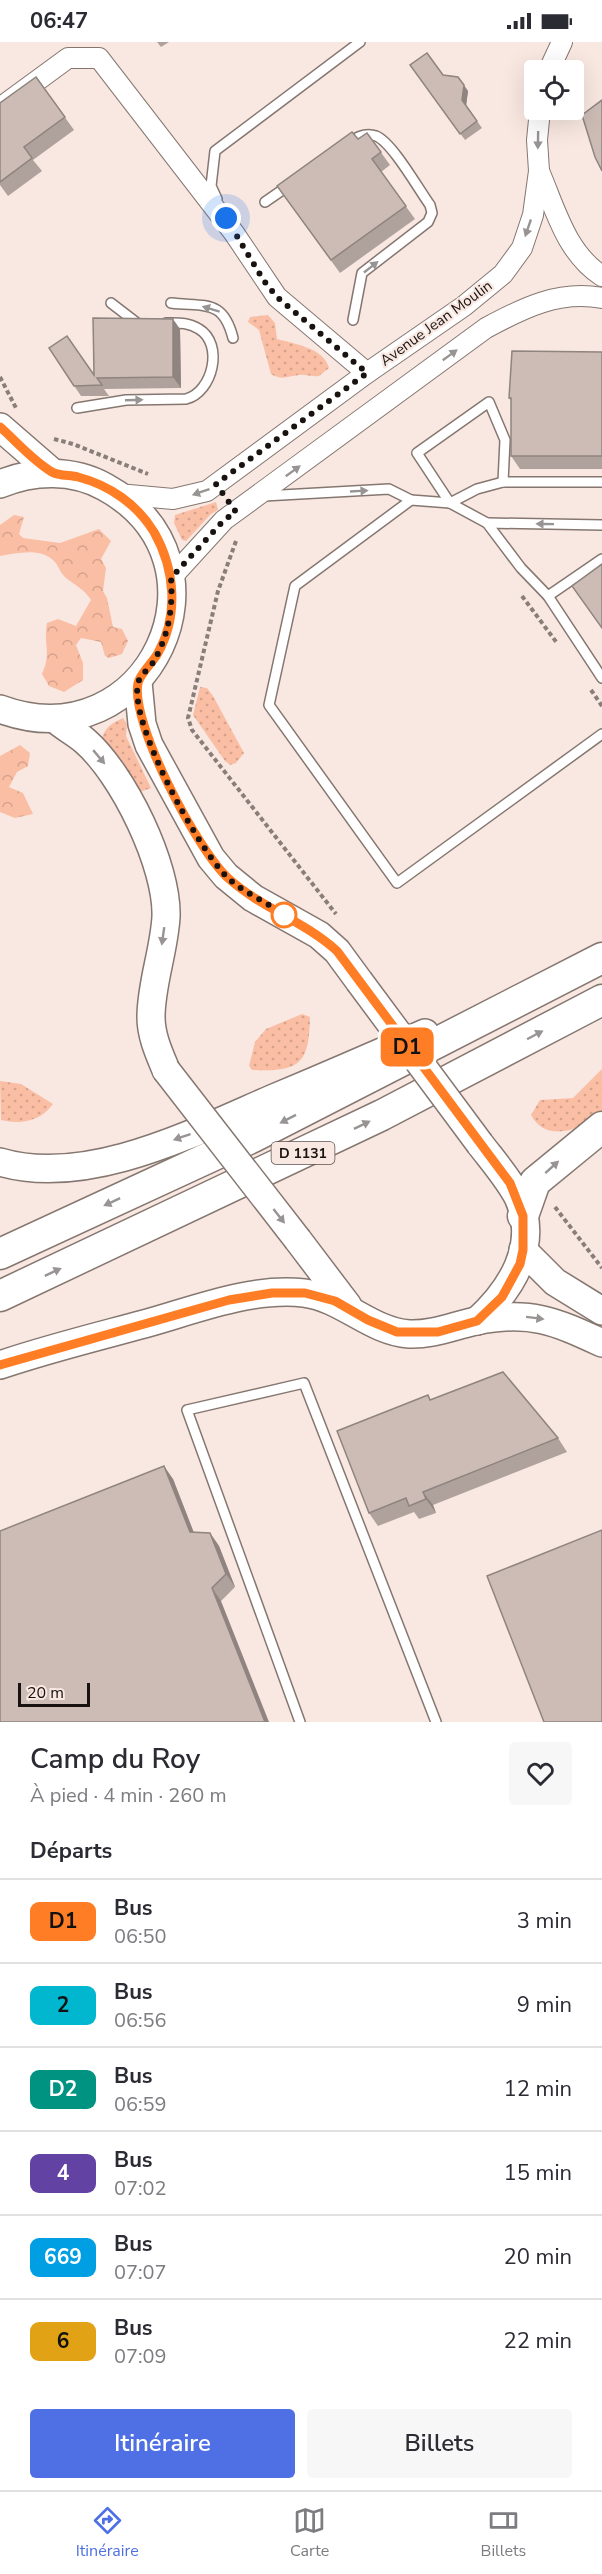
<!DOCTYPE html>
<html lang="fr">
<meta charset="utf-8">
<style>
:root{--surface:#fff;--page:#f7f7f7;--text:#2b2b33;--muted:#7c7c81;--line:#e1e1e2;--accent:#4e70e4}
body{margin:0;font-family:"Nunito Sans",sans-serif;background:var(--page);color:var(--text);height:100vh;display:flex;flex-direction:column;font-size:22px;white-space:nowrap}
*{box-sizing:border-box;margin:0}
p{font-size:20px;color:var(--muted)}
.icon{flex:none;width:33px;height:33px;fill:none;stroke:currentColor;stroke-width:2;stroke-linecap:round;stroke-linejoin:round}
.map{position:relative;height:1680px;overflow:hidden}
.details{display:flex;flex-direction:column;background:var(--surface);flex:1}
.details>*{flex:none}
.badge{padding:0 12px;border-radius:9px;font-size:21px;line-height:39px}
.tools{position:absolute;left:524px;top:18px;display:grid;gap:12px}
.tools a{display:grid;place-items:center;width:60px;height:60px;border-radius:6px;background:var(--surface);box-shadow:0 6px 24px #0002;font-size:30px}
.scale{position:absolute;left:18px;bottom:15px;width:72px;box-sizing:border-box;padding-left:6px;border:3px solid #181210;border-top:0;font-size:16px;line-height:21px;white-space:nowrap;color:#181210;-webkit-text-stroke:4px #f9e8e1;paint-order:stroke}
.you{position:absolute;width:30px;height:30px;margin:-15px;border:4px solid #fff;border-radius:50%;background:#1a73e8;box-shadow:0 0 0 9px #1a73e833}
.map>.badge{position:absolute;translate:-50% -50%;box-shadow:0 0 0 3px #fff}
h2{padding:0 30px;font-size:22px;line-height:54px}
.round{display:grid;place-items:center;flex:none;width:63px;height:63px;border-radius:6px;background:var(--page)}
.headline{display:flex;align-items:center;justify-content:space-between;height:102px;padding:0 30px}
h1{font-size:28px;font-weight:600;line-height:45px}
.button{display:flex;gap:12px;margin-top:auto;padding:12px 30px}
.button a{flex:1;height:69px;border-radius:6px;background:var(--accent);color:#fff;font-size:24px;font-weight:600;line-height:69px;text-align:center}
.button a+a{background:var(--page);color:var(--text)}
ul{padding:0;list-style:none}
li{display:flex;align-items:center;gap:18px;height:84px;padding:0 30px;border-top:2px solid var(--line)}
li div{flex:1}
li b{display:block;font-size:22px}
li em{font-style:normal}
li .badge{min-width:66px;font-weight:700;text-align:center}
.status{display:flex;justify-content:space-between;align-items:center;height:42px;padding:0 30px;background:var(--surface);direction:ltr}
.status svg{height:16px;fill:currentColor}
.dock{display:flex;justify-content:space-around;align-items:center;height:84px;border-top:2px solid var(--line);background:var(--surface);font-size:16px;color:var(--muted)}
.dock a{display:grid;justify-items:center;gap:3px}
.dock .on{color:var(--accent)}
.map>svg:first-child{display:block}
</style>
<div class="status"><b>06:47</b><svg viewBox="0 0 49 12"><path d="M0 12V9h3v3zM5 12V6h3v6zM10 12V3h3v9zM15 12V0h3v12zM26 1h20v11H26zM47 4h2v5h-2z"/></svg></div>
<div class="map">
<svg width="602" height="1680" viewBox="0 0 602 1680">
<defs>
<pattern id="grass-dots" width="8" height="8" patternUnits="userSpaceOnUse" patternTransform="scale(1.5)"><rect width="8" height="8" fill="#fabea4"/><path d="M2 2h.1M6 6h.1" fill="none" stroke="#d6a28c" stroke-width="1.8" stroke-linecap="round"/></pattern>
<pattern id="forest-crowns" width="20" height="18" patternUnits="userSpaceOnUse" patternTransform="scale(1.5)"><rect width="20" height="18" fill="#fabea4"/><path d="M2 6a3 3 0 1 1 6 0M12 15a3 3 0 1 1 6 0" fill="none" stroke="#d6a28c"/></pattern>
</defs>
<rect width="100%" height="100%" fill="#f9e8e1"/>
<g fill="url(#grass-dots)">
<path d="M 268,273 L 275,281 L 277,297 C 295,302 324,306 329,326 L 319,334 C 312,335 305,332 299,333 C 288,334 282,339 271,332 L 259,288 L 248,280 L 250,275 Z"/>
<path d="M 216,460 L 218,468 L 211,472 L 186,499 L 182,498 L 174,481 L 175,473 Z"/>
<path d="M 200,645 L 207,646 L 213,654 L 244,711 L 236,721 L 230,723 L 225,719 L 193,673 Z"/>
<path d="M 123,676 L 127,682 L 126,694 L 151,746 L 137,751 L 121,720 L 102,697 C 105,684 113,681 123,676 Z"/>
<path d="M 302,972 L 310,975 C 309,1022 300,1030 252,1028 L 249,1024 L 255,1000 L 266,987 Z"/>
<path d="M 602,1027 L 602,1071 C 583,1087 546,1102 531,1073 L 540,1058 L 573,1056 Z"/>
<path d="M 0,1039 L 21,1042 L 53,1062 C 41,1079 21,1083 1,1078 Z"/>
</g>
<g fill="url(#forest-crowns)">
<path d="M 14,473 L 24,475 L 19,492 L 23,496 L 60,501 L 99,487 L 111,499 L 101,517 L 106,526 L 103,549 L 107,556 L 113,585 L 122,587 L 128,599 L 122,612 L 109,616 L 105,614 L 101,600 L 81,596 L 76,603 L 83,621 L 83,638 L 64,650 L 49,644 L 42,632 C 52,610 43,603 47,581 L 58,577 L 76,584 L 91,558 C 84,547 76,544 66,536 C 61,532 59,525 55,520 C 41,505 18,511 0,514 L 0,483 Z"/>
<path d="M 20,703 L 30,711 L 28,724 L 17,730 L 9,745 L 23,751 L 33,772 L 15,776 L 0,770 L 0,714 Z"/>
</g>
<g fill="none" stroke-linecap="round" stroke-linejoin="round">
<defs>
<g id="lane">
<path d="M 346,103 C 355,96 364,90 376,94 C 392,100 419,148 430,163 L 432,171 L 428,180 L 362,231 L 353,278"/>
<path d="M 217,157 L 211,144 L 215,109 L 360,0"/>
<path d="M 265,160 L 291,142"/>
<path d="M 111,261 L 137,281"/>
<path d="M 171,261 C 206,265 223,257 233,296"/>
<path d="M 77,366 L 126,358 L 186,357 C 213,350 224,302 199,287 C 188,280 178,281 166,281"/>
<path d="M 503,440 L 505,398 L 489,360 L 417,411 L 450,461 L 487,481 L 521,526 L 548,554 L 602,636"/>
<path d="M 264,454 L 389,447 L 411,458 L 450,461 L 477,447 L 503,440 L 602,440"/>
<path d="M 411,458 L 295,544 L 269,663 L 397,841 L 602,692"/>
<path d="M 487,481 L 602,483"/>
<path d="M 548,554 L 602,517"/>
<path d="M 300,1680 L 187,1368 L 304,1341 L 436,1680"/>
</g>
<g id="street">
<path d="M 549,28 L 562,0"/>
<path d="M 0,66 L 68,16 L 99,16 L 234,191 L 277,255 L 367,331"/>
<path d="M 539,129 C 555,166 566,211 602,234"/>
<path d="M 118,452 L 173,457 L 207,449 L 367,331 L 464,264 L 503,232 L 522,206 L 533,173 L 539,129 L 537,98 L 540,68"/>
<path d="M 171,536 L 224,478 L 486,286 C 523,266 559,248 602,256"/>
</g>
<g id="secondary">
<path d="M 0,385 L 53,431"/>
<path d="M 0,442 C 34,428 73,427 105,445 C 242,520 149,722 0,667"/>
<path d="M 138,640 L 142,682 L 149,703 L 211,816 L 226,834 L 253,856 L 319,893 L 337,909 L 359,939"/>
<path d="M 55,677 C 64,685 76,691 85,699 C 123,732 168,824 166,875 C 164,909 151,942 151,975 C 151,994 159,1011 166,1028"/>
<path d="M 0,1120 C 87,1146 195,1090 274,1056 C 324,1035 375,1013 425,991"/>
<path d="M 298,1198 L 348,1264"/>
<path d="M 523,1208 L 555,1240 L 602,1269"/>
<path d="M 477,1279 C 511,1248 540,1203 518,1155 C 508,1136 493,1119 480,1102"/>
<path d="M 0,1323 C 47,1307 96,1295 144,1282 C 195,1268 251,1245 304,1251 C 343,1256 370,1289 409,1292 C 432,1293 453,1284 476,1279 C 529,1268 555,1279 602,1301"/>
</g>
<g id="primary">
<path d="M 523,1174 L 535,1140 L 602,1085"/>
<path d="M 0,1212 L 253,1095 L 602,916"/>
<path d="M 0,1254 L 382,1073 L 602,958"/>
</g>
</defs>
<use href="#lane" stroke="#857770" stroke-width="12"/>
<use href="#street" stroke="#857770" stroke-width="22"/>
<use href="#secondary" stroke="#857770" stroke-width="30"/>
<use href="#primary" stroke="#857770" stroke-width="33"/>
<g stroke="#897e79" stroke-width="4" stroke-dasharray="4.5 3" stroke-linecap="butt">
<path d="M 0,335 L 16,366"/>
<path d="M 54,397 L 73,402 L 148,432"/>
<path d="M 236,499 L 218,549 L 188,676 L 192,688 L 336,872"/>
<path d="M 522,554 L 557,601"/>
<path d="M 591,648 L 602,664"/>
<path d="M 555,1165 L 602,1226"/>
</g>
<use href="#lane" stroke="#fff" stroke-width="9"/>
<use href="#street" stroke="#fff" stroke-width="20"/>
<use href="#secondary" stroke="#fff" stroke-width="27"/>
<use href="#primary" stroke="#fff" stroke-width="30"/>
<defs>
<g id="secondary-bridge">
<path d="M 359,939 L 480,1102"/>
<path d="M 166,1028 L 298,1198"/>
</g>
</defs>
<use href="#secondary-bridge" stroke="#857770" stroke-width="30" stroke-linecap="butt"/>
<use href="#secondary-bridge" stroke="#fff" stroke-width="27"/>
</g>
<g fill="#afa29c">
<path d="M 157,0 L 169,0 L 161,5 Z"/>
<path d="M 410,23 L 443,33 L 468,49 L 466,64 L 482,86 L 465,98 Z"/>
<path d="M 36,35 L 74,88 L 33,118 L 42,129 L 8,154 L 0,143 L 0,61 Z"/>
<path d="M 367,91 L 390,123 L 381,130 L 415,177 L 340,231 L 277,144 L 358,97 Z"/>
<path d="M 180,287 L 181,346 L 104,347 L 109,354 L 81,354 L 49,306 L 94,333 Z"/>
<path d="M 602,310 L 602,427 L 520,427 L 511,414 L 511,359 L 509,356 Z"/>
<path d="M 432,1358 L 558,1396 L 567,1410 L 433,1463 L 436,1471 L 419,1477 L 414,1470 L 378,1484 L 369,1471 Z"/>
<path d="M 173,1437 L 194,1491 L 210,1491 L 219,1504 L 235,1545 L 221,1559 L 0,1680 Z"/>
</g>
<g fill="#8f847f">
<path d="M 464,43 L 468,49 L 466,64 L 462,58 Z"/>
<path d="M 173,277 L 180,287 L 181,346 L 173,335 Z"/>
<path d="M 164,1424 L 173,1437 L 199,1504 L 190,1490 Z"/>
<path d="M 423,1450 L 433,1463 L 436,1471 L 426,1457 Z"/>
<path d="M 210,1491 L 219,1504 L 235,1545 L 226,1532 Z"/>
<path d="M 212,1546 L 221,1559 L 269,1680 L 265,1680 Z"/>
</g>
<g fill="#ccbcb5" stroke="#8f847f" stroke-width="1.5">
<path d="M 427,11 L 443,33 L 458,35 L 464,43 L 462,58 L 477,79 L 460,92 L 410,23 Z"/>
<path d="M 36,35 L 65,75 L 24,105 L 32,116 L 0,140 L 0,61 Z"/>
<path d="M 602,58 L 602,129 L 595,115 L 582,73 Z"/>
<path d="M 352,90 L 358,97 L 367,91 L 381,110 L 372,117 L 406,164 L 331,218 L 277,144 Z"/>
<path d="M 93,276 L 173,277 L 173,335 L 97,336 L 102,343 L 74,344 L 49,306 L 67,294 L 94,333 Z"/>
<path d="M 512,309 L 602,310 L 602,414 L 511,414 L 511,356 L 509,356 Z"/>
<path d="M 602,522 L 602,586 L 572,544 Z"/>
<path d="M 503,1330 L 558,1396 L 423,1450 L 426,1457 L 409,1464 L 406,1456 L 369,1471 L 337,1389 L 428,1353 L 430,1358 Z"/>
<path d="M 164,1424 L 190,1490 L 210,1491 L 226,1532 L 212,1546 L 265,1680 L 0,1680 L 0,1489 Z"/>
<path d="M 602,1488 L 602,1680 L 544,1680 L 487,1534 Z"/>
</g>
<defs><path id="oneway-solid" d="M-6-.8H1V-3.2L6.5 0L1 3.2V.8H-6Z" transform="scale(1.5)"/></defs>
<g fill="#979493">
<use href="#oneway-solid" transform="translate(538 98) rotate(91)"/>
<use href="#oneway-solid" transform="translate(528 186) rotate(109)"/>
<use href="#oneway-solid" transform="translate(371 225) rotate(-38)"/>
<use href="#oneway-solid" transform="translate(211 267) rotate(-163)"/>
<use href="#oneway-solid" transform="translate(450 313) rotate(-36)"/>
<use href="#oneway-solid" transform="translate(134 358) rotate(-2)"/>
<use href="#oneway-solid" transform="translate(293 429) rotate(-36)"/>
<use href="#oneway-solid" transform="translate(359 449) rotate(-3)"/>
<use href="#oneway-solid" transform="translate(201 450) rotate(161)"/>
<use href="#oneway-solid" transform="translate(545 482) rotate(-179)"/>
<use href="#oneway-solid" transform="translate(99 715) rotate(50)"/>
<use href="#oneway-solid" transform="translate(163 894) rotate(98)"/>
<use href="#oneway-solid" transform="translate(535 993) rotate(-28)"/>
<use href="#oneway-solid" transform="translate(288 1077) rotate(153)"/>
<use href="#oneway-solid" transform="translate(362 1083) rotate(-26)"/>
<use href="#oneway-solid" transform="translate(182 1095) rotate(161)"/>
<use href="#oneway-solid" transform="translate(552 1125) rotate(-42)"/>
<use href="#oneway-solid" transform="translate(112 1160) rotate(155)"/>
<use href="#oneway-solid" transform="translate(279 1174) rotate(52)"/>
<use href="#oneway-solid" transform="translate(53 1230) rotate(-25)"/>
<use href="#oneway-solid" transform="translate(535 1276) rotate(7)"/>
</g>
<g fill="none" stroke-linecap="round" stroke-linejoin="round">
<defs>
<path id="line" d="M 0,385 C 16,399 33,419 52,430 C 59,434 70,433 78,435 C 109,443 137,462 154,490 C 175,527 179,573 158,611 C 153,620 140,632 138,641 C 130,681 198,809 228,836 C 261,866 304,879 337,909 L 510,1141 L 523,1174 L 523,1208 L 520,1222 L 502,1255 L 477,1279 L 438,1290 L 397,1290 L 368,1278 L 335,1259 L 305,1251 L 272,1251 L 229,1258 L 0,1323"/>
</defs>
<use href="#line" stroke="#fff" stroke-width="14"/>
<use href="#line" stroke="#ff7d24" stroke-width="9"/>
<path stroke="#181210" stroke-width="6" stroke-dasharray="0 10.8" d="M 226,176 L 264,239 L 277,255 L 367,331 L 216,442 L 236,470 L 224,478 L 171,536 C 173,566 169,592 154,619 C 150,626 140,633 138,641 C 129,681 197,804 225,833 C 242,851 268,860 284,873"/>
</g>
<circle fill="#fff" stroke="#ff7d24" stroke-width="3" cx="284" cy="873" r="12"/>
<g text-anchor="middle" stroke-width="4.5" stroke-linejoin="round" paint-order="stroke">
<rect fill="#f9e8e1" stroke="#5c524f" stroke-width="1.5" x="271.5" y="1100" width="63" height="22" rx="4.5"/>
<g font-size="14" font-weight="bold" fill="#181210">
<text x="303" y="1116">D 1131</text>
</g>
<g font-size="15" fill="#181210" stroke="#f9e8e1">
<text transform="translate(436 281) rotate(-36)" y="5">Avenue Jean Moulin</text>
</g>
</g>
</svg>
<div class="tools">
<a><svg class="icon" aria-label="locate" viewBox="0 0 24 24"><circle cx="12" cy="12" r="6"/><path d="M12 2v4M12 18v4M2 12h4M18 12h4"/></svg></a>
</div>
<div class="scale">20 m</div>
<div class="you" style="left:226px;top:176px"></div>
<b class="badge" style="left:407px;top:1005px;background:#ff7d24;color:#111">D1</b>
</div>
<section class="details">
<div class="headline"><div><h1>Camp du Roy</h1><p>À pied · 4 min · 260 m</p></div><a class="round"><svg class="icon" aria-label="heart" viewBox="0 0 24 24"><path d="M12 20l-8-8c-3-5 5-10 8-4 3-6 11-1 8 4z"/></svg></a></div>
<h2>Départs</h2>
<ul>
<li><span class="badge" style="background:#ff7d24;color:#111">D1</span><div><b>Bus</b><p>06:50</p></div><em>3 min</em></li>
<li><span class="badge" style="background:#01b7cf;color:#111">2</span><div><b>Bus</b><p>06:56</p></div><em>9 min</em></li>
<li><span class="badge" style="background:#009382;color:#fff">D2</span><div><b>Bus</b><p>06:59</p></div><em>12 min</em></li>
<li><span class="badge" style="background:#6243a4;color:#fff">4</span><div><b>Bus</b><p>07:02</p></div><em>15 min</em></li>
<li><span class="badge" style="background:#009fe3;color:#fff">669</span><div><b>Bus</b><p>07:07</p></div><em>20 min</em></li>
<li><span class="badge" style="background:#e1a215;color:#111">6</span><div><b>Bus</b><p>07:09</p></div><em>22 min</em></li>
</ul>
<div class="button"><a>Itinéraire</a><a>Billets</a></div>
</section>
<nav class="dock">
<a class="on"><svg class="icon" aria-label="directions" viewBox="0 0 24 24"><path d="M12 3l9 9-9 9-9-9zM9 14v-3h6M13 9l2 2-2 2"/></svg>Itinéraire</a>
<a><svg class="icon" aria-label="map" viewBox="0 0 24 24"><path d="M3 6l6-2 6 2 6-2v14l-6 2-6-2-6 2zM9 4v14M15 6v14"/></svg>Carte</a>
<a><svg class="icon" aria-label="tickets" viewBox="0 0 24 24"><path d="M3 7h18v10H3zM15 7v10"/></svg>Billets</a>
</nav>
